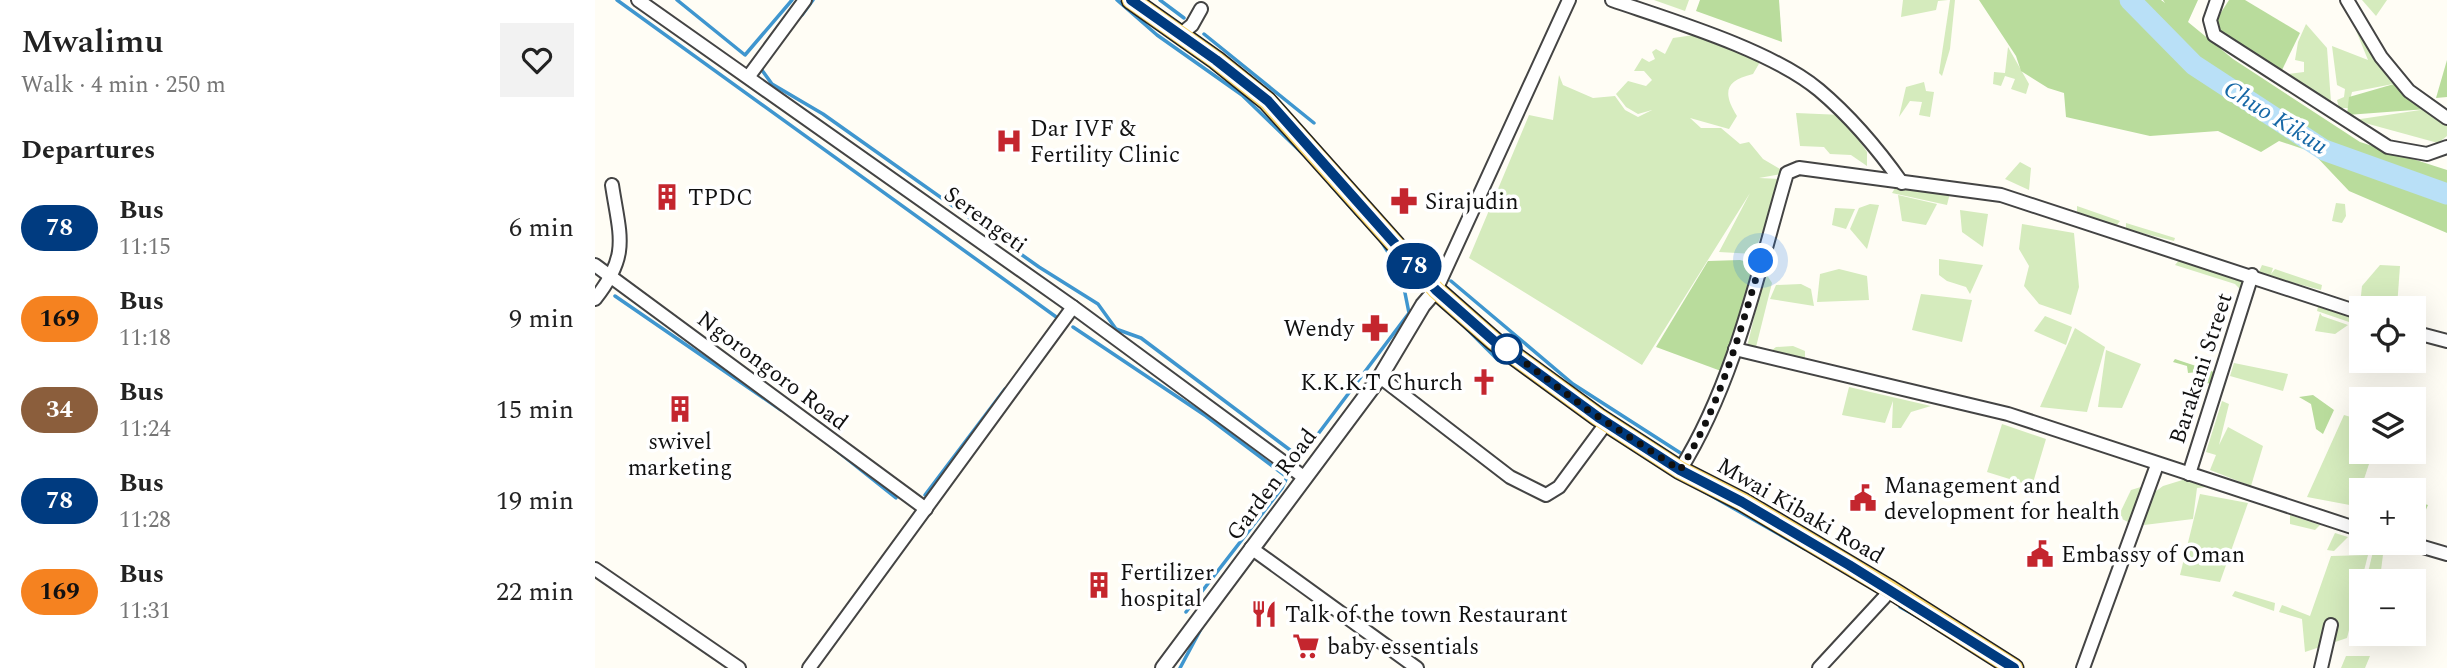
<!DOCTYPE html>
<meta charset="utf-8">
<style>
:root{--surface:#fff;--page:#f2f2f2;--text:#222;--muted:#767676}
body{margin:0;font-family:Spectral,serif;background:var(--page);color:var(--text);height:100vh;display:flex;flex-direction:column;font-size:26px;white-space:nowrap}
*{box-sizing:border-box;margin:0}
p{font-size:23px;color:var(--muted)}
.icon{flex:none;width:38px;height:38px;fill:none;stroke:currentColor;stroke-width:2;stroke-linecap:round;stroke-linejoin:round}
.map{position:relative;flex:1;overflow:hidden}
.side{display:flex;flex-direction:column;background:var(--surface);width:595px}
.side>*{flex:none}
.badge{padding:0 14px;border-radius:23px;font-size:24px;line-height:46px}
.buttons{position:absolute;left:1754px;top:296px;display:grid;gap:14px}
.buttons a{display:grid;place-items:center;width:77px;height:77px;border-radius:0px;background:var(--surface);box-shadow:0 7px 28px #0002;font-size:35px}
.you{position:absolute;width:35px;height:35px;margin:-18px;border:5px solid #fff;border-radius:50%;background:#1a73e8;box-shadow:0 0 0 10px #1a73e833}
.map>.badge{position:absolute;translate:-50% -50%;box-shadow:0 0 0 4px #fff}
h2{padding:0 21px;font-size:26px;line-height:63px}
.round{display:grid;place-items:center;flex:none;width:74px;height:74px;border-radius:0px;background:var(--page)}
.summary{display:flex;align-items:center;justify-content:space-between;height:119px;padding:0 21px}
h1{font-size:33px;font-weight:600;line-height:52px}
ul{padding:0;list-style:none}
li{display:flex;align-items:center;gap:21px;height:91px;padding:0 21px}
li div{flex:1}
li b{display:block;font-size:26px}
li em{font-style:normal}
li .badge{min-width:77px;font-weight:700;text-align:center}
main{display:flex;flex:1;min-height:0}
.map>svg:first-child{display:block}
</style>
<main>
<section class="side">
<div class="summary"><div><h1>Mwalimu</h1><p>Walk · 4 min · 250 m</p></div><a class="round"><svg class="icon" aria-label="heart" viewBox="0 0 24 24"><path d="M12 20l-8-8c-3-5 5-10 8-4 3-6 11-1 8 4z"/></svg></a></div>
<h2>Departures</h2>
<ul>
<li><span class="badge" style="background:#003b80;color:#fff">78</span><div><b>Bus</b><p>11:15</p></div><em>6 min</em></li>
<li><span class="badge" style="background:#f58220;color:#111">169</span><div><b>Bus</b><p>11:18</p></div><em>9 min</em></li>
<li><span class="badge" style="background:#8b5e3c;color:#fff">34</span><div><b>Bus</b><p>11:24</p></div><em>15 min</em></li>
<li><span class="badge" style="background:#003b80;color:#fff">78</span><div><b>Bus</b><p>11:28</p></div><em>19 min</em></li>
<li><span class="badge" style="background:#f58220;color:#111">169</span><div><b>Bus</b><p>11:31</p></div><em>22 min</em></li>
</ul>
</section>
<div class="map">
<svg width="1852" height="668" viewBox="0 0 1852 668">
<rect width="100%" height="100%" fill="#fffdf5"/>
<g fill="#d5ebbd">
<path d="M 1059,0 L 1094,0 L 1090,11 Z"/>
<path d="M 1308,0 L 1353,0 L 1343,1 L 1341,10 L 1306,17 Z"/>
<path d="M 1355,0 L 1360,0 L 1355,49 L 1347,76 L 1344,73 Z"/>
<path d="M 1767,0 L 1792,0 L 1781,16 Z"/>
<path d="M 1711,24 L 1732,48 L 1736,102 L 1693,74 L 1709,72 L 1709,62 L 1700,60 L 1703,42 Z"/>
<path d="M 1763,24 L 1803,83 L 1757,92 L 1753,108 L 1744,108 L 1742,100 L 1749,97 L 1750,89 L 1742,85 L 1737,46 L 1773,60 L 1760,28 Z"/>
<path d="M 1106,34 L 1165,62 L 1158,74 C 1129,81 1128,93 1142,116 L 1134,129 L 1095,118 L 1106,128 L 1126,128 L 1145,144 L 1154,142 L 1168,159 L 1192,173 L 1164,178 L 1187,179 L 1159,254 L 1124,252 L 1155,193 L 1047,365 L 874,258 L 934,115 L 958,120 L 964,75 L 968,85 L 998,98 L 1020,96 L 1030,110 L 1043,117 L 1057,110 L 1043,114 L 1031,107 L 1021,94 L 1033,81 L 1051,86 L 1057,80 L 1049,71 L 1039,71 L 1047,58 L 1054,62 L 1060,59 L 1057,52 L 1061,49 L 1070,54 L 1078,38 Z"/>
<path d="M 1413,47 L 1434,84 L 1431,94 L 1416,89 L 1420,79 L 1410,76 L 1406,86 L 1398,84 L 1399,72 L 1410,73 Z"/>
<path d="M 1329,82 L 1331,91 L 1339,92 L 1335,117 L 1324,115 L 1327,102 L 1315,101 L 1304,117 L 1311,87 Z"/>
<path d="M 1832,109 L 1852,125 L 1852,136 L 1843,143 L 1759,120 Z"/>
<path d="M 1201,113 L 1247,115 L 1272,152 L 1272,166 L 1256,155 L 1235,154 L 1229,147 L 1205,146 Z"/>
<path d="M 1425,162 L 1436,168 L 1434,190 L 1410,179 Z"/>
<path d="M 1302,185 L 1355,193 L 1352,205 L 1297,193 Z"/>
<path d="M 1303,195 L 1342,204 L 1331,225 L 1307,221 Z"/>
<path d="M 1741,203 L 1750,204 L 1751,216 L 1747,223 L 1737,221 Z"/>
<path d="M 1275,204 L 1284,205 L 1272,249 L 1255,229 L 1264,208 Z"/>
<path d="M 1482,206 L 1525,221 L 1521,226 L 1482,212 Z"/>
<path d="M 1240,208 L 1260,209 L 1251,229 L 1237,225 Z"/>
<path d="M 1365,210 L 1393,214 L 1388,247 L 1367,232 Z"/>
<path d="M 1531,223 L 1580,238 L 1579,241 L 1531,229 Z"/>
<path d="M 1427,224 L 1479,233 L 1484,287 L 1476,315 L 1444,304 L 1429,286 L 1434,266 L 1424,249 Z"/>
<path d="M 1344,259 L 1388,265 L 1375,294 L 1371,287 L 1352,281 L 1344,275 Z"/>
<path d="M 1585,259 L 1647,279 L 1651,287 L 1647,291 L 1640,284 L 1580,265 Z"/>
<path d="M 1667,265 L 1678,268 L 1676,274 L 1680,269 L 1727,285 L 1726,290 L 1663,274 Z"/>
<path d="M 1785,265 L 1805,266 L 1802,307 L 1765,305 L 1767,286 Z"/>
<path d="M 1244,269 L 1272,276 L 1274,300 L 1222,302 L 1225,274 Z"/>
<path d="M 1170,272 L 1177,283 L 1161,347 L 1155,349 L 1152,347 Z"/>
<path d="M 1206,284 L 1216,289 L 1219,306 L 1175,299 L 1181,285 Z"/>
<path d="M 1326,294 L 1377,300 L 1367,342 L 1317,330 Z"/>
<path d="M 1724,302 L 1757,316 L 1754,322 L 1722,311 Z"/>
<path d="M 1725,313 L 1727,316 L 1753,325 L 1740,334 L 1720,331 Z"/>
<path d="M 1450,316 L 1477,327 L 1471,345 L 1439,331 Z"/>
<path d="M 1480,328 L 1510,347 L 1492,412 L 1445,407 Z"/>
<path d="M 1198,346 L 1210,351 L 1210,363 L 1172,354 L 1181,347 Z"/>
<path d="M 1511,350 L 1546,364 L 1527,408 L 1503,407 Z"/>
<path d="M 1639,363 L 1693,374 L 1688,391 L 1635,376 Z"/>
<path d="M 1254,387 L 1336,406 L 1316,412 L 1306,428 L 1297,428 L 1298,401 L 1290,423 L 1247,415 Z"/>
<path d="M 1627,401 L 1634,404 L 1624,445 L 1633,427 L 1668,446 L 1656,486 L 1615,470 L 1621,455 L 1611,452 Z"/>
<path d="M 1749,415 L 1766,420 L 1766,452 L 1778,452 L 1760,506 L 1712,497 Z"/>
<path d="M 1407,424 L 1451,439 L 1437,486 L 1392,472 Z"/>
<path d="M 1594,478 L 1621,486 L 1602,488 L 1598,519 L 1549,525 L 1553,497 L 1568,486 Z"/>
<path d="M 1549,486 L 1537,524 L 1523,517 L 1536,490 Z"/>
<path d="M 1605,494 L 1653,503 L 1625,582 L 1585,575 Z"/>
<path d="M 1695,515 L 1725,525 L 1720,530 L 1695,524 Z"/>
<path d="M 1740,533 L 1753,537 L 1739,551 L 1732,550 Z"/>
<path d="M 1780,543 L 1789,546 L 1785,579 L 1771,581 Z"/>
<path d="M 1773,555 L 1752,638 L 1710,652 L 1707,619 L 1684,612 L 1687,605 L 1715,616 L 1736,556 Z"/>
<path d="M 1640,591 L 1680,603 L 1679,611 L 1637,596 Z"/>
<path d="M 1751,656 L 1775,656 L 1770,668 L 1746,668 Z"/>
</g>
<g fill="#b9dc9c">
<path d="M 1105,0 L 1184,0 L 1187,42 L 1101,11 Z"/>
<path d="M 1384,0 L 1566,0 L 1570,3 L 1568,0 L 1603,0 L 1593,22 L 1638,59 L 1765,142 L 1852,170 L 1852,233 L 1754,191 L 1717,152 L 1684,141 L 1666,152 L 1623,131 L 1555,136 L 1471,117 L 1469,93 L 1453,88 L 1426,71 L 1421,56 Z"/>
<path d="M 1634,0 L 1650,0 L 1705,33 L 1687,70 L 1616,28 Z"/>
<path d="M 1852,60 L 1852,97 L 1841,98 Z"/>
<path d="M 1799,84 L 1832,109 L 1752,115 L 1754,97 Z"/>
<path d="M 1145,260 L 1161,264 L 1126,371 L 1061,347 L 1113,261 Z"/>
<path d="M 1580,359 L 1619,372 L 1616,384 L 1599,380 L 1602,372 L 1593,373 L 1592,366 L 1578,362 Z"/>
<path d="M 1718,395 L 1739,410 L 1728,434 L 1721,429 L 1716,404 L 1704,397 Z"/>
<path d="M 1820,501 L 1833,505 L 1823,528 L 1818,526 Z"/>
</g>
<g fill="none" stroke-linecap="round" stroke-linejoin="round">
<g stroke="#3f96cf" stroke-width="3.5">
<path d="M 22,0 L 464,319"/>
<path d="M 82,0 L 150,55 L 197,0"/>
<path d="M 522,0 L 562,35 L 647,95 L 709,155"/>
<path d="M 565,0 L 589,18"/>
<path d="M 207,15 L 218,0"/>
<path d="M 609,34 L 719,123"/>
<path d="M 164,66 L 177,84 L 228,114 L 444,267 L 503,304 L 521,329 L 546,338 L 703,456 L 714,446 L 814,313 L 805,268"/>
<path d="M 735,184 L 765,218"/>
<path d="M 786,241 L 801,265 L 823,285"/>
<path d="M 856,281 L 978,384 L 1087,454"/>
<path d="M 20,296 L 186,410"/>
<path d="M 867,324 L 903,360"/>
<path d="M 478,327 L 611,416 L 692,477 L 687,488 L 591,612"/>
<path d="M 232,443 L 301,498"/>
<path d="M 1108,491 L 1210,549"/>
<path d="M 330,495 L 410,389"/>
<path d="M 1305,607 L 1325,618"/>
<path d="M 585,668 L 607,627"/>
</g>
<path stroke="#b9e0f7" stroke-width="21" d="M 1535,0 L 1599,65 L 1729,150 L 1852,194"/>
<defs>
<g id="minor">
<path d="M 43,0 L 478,307 L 710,478"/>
<path d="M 1017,0 C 1078,21 1176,50 1224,90 C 1256,117 1283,149 1307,183"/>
<path d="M 1622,0 L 1615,20 L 1619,35 L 1793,147 L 1832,154 L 1852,147"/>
<path d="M 1752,0 L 1786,57 L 1814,91 L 1852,118"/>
<path d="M 586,34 L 597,25 L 606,9"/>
<path d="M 154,76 L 210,0"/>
<path d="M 0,265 L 331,509"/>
<path d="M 841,290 L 974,0"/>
<path d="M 0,299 C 35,255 25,237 17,185"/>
<path d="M 1818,332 L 1852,341"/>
<path d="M 1140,349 L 1413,414 L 1766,530"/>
<path d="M 785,377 L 915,477 L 951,495 L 964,487 L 1012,422"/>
<path d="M 1085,470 C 1140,382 1163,272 1192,173 L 1204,168 L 1406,195 L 1766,313"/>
<path d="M 1594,474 L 1657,275"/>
<path d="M 1811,542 L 1852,554"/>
<path d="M 656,548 L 822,668"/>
<path d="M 0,569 L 144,668"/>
<path d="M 214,668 L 478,307"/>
<path d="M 1224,668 L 1296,590"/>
<path d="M 1488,668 L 1562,465"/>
<path d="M 1726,668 L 1736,625"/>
</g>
<path id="tertiary" d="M 568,668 L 785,377 L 828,305 L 841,290"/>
<path id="primary" d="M 536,0 L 621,60 L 672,101 L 841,290 L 899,341 L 1003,417 L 1085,470 L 1148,502 L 1296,590 L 1419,668"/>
</defs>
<use href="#minor" stroke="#444" stroke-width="16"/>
<use href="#tertiary" stroke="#444" stroke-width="18"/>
<use href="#primary" stroke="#222" stroke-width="21"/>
<use href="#minor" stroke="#fff" stroke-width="12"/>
<use href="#tertiary" stroke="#fff" stroke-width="14"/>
<use href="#primary" stroke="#f9d66b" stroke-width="18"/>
</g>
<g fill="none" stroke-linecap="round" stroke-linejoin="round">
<defs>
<path id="line" d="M 536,0 L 621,60 L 673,101 L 841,290 L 899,341 L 1003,417 L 1085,470 L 1147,502 L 1254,565 L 1419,668"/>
</defs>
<use href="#line" stroke="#fff" stroke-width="16"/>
<use href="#line" stroke="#003b80" stroke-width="10"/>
<path stroke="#111" stroke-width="7" stroke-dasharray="0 12.6" d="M 912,349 L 993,410 L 1085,470 C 1125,407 1145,332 1166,261"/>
</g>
<defs>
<symbol id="hospital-bare" viewBox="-9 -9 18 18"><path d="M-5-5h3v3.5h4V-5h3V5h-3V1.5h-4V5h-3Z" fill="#c4262e" stroke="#fff" stroke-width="2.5" paint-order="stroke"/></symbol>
<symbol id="building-bare" viewBox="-9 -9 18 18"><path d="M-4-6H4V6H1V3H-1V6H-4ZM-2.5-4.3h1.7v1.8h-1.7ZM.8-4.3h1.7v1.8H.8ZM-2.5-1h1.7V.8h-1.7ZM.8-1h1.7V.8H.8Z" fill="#c4262e" stroke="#fff" stroke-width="2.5" paint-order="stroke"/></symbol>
<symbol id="pharmacy-bare" viewBox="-9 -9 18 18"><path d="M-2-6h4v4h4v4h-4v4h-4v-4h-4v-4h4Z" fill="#c4262e" stroke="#fff" stroke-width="2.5" paint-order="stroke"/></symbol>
<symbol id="church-bare" viewBox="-9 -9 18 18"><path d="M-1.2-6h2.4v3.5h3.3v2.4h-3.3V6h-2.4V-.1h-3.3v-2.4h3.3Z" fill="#c4262e" stroke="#fff" stroke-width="2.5" paint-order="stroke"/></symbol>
<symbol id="civic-bare" viewBox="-9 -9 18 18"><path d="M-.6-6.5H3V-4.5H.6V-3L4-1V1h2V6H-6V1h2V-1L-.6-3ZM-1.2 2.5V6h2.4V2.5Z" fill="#c4262e" stroke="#fff" stroke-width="2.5" paint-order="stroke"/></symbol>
<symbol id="restaurant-bare" viewBox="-9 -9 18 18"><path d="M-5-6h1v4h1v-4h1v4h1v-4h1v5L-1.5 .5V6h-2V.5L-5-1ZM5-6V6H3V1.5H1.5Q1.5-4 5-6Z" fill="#c4262e" stroke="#fff" stroke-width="2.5" paint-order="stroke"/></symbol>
<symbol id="supermarket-bare" viewBox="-9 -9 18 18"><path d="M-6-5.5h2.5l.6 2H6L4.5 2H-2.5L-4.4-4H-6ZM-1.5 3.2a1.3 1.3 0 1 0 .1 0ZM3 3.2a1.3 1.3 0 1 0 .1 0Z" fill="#c4262e" stroke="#fff" stroke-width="2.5" paint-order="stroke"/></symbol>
</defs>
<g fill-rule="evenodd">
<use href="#hospital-bare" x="395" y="122" width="38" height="38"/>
<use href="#building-bare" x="53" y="178" width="38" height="38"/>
<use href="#pharmacy-bare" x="790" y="182" width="38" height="38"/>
<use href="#pharmacy-bare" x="761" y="309" width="38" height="38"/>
<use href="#church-bare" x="870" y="363" width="38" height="38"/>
<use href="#building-bare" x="66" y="390" width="38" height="38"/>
<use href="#civic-bare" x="1249" y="479" width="38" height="38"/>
<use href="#civic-bare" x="1426" y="535" width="38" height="38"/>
<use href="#building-bare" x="485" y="566" width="38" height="38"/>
<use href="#restaurant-bare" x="650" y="595" width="38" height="38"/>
<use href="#supermarket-bare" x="692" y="627" width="38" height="38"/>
</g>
<circle fill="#fff" stroke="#003b80" stroke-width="3.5" cx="912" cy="349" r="14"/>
<g text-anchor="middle" stroke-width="7" stroke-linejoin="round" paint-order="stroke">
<g font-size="23" fill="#111" stroke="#fff" text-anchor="start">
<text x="435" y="136">Dar IVF &amp;<tspan x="435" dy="26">Fertility Clinic</tspan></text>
<text x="93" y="205">TPDC</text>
<text x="830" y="209">Sirajudin</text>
<text x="759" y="336" text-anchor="end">Wendy</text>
<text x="868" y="390" text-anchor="end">K.K.K.T Church</text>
<text x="85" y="449" text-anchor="middle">swivel<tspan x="85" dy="26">marketing</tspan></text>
<text x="1289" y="493">Management and<tspan x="1289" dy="26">development for health</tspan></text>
<text x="1466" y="562">Embassy of Oman</text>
<text x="525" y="580">Fertilizer<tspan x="525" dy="26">hospital</tspan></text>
<text x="690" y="622">Talk of the town Restaurant</text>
<text x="732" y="654">baby essentials</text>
</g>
<g font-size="23" fill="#111" stroke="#fff">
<text transform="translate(391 219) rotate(36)" y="8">Serengeti</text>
<text transform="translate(1605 368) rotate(-72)" y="8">Barakani Street</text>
<text transform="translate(178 370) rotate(37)" y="8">Ngorongoro Road</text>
<text transform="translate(676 484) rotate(-53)" y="8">Garden Road</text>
<text transform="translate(1206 510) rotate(30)" y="8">Mwai Kibaki Road</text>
</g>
<g font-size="24" font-style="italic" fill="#1768a6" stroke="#fff">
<text transform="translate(1681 117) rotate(32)" y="8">Chuo Kikuu</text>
</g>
</g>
</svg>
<div class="buttons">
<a><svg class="icon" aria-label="locate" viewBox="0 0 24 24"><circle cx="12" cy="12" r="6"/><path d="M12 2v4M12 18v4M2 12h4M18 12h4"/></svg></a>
<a><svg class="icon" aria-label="layers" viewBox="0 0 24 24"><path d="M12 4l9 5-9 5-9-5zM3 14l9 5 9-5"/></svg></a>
<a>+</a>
<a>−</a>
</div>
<div class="you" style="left:1166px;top:261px"></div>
<b class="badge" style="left:819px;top:266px;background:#003b80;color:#fff">78</b>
</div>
</main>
